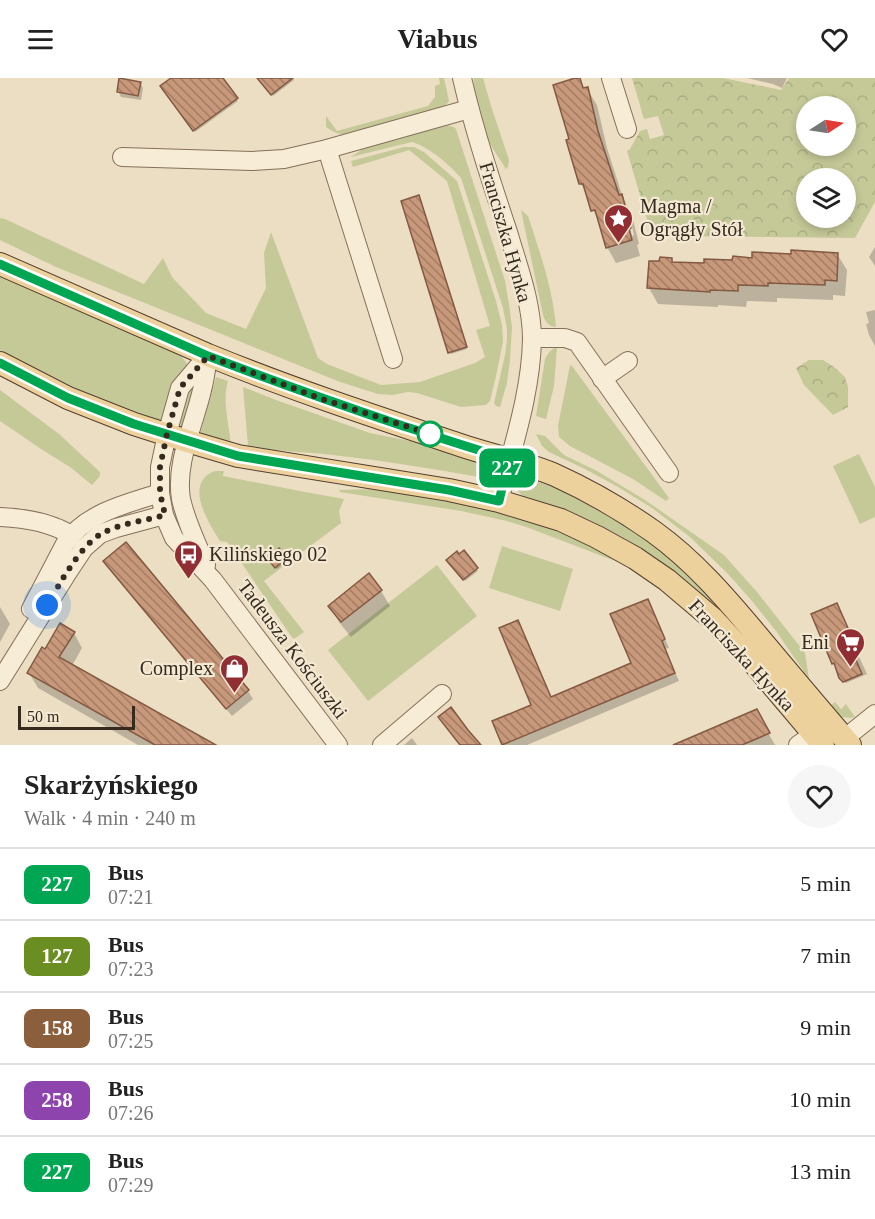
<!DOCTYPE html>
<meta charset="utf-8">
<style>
:root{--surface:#fff;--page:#f6f6f6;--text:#222;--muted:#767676;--line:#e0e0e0}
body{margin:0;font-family:"Times New Roman",serif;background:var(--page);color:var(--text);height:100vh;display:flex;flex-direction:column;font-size:22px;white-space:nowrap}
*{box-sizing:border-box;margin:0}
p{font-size:20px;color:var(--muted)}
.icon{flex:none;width:33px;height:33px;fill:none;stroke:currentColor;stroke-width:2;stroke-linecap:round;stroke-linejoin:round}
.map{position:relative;height:667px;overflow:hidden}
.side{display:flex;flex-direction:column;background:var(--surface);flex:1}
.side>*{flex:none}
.badge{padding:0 12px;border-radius:9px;font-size:21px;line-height:39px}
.needle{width:39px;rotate:78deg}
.controls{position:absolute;left:796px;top:18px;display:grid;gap:12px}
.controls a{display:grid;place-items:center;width:60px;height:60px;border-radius:50%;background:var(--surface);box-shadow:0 3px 9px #0003;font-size:30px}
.scale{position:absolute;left:18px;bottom:15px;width:117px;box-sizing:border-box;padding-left:6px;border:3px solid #36291e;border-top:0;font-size:16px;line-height:21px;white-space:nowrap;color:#36291e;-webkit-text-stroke:4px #f3e9d3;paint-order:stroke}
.you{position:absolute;width:30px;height:30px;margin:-15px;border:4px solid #fff;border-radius:50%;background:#1a73e8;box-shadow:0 0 0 9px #1a73e833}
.map>.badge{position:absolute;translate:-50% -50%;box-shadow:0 0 0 3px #fff}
.round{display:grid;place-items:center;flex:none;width:63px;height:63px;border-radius:32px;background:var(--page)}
.headline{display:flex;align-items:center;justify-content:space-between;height:102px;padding:0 24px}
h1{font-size:28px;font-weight:700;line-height:45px}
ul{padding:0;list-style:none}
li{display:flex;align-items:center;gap:18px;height:72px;padding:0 24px;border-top:2px solid var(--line)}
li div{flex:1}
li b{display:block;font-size:22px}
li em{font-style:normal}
li .badge{min-width:66px;font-weight:700;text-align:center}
header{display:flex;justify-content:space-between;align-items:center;height:78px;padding:0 24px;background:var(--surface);font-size:27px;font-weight:700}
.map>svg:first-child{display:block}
</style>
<header><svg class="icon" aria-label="menu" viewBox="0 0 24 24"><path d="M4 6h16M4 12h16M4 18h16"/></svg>Viabus<svg class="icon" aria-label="heart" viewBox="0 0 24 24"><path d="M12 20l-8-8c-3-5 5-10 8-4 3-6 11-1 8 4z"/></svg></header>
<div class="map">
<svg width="875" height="667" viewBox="0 0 875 667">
<defs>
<pattern id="park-crowns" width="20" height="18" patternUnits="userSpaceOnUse" patternTransform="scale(1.5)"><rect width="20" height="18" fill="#c5c998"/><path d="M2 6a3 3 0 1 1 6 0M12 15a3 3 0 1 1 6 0" fill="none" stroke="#aaad83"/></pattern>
<pattern id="building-back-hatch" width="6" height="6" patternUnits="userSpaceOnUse" patternTransform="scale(1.5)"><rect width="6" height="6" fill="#c8987b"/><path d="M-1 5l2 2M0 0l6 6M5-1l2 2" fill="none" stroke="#a37c64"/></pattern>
</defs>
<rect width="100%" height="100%" fill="#ecdec3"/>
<g fill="#c5c998">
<path d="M 439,0 L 444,0 L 449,23 L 443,31 L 348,57 C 340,57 333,54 326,49 L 326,38 L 337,53 L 428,28 L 435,19 L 435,8 L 440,6 Z"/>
<path d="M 474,0 L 483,0 L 491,28 L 509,82 L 508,89 L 506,91 C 500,81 493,72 488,62 C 483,50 472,12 474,0 Z"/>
<path d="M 445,47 L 454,49 L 456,51 L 505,203 L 509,226 L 512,249 L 510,282 L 507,305 L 500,329 L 496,328 L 494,325 L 505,277 L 507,262 L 507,251 L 503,230 L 461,100 C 450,87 429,69 412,64 L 351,79 L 364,70 Z"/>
<path d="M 404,69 L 414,69 L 424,74 L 457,103 L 496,223 L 502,247 L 503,264 L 496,298 L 490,323 L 486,327 L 461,329 L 417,315 L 408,314 L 393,317 L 378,316 L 340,304 L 56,189 L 0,162 L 0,140 L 5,141 L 144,206 L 163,180 L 172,199 L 206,235 L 246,251 L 266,210 L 264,175 L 271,154 L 318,280 L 327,286 L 381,307 L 420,304 L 475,285 L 485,279 L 476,252 L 490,248 L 447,103 L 409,72 L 353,89 L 351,83 Z"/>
<path d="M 521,132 L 528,138 C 540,175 553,211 556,249 C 549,249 545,243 543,237 Z"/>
<path d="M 0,197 L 174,273 L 181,278 L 189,288 C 172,294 167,328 162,344 L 83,314 L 0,272 Z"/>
<path d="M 557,269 L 554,308 L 546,341 L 536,338 L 545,281 C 548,275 551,271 557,269 Z"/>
<path d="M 570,287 L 572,288 L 669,420 L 666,423 L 633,401 L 570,368 L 559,359 L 558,348 Z"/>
<path d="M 216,299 L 228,303 C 222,322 229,346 231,366 L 200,356 Z"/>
<path d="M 193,306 L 193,310 L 182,351 L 175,349 L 184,315 Z"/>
<path d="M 243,309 L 276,322 L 370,355 L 440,369 L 489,384 C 494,394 488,397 479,399 C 433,391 387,383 341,378 C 310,374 278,374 248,368 Z"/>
<path d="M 0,312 L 59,356 L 100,394 L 100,398 L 92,407 L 70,389 L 41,371 L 0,343 Z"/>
<path d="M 536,356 L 545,358 L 564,377 L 597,393 L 645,422 L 724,477 L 757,514 L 805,575 L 809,601 L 776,553 L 752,523 L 728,496 L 690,459 L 652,430 L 618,409 L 585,391 L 549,374 L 542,368 Z"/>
<path d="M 859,376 L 875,409 L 875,439 L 860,446 L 833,388 Z"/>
<path d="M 215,393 L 224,393 L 223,398 L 300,413 L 344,421 L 339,433 L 341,445 L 264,503 L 304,554 L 294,561 L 291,558 L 228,465 L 227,464 L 220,463 C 208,444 183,405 215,393 Z"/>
<path d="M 528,397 L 606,433 L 671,478 L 735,544 L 732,546 C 692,510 653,473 603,449 C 588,442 572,435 556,429 C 547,425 535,424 525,419 C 513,413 515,400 528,397 Z"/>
<path d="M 374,411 C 458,425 542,435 615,483 L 529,450 L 507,443 L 461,433 L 340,414 L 339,412 Z"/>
<path d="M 502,468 L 573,491 L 560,533 L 489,510 Z"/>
<path d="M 437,487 L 477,538 L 368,623 L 328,572 Z"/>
<path d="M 835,624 L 841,631 L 846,626 L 855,639 L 851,640 L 840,639 L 830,628 Z"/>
</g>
<g fill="url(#park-crowns)" fill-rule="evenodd">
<path d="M 632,0 L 723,0 L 781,12 L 789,0 L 875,0 L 875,124 L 855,160 L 652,158 L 627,73 L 630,71 L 640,53 L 647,51 L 650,61 L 664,57 L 658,38 L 644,41 ZM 807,28 L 846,28 L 846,68 L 807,68 ZM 807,100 L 846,100 L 846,140 L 807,140 Z"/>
<path d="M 809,282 L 823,282 L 834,289 L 845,299 L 848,309 L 848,329 L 833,337 L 804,307 L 796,290 Z"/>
</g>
<g fill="#0003" fill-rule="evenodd">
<path d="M 174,0 L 221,0 L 238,23 L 195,54 L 162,8 Z"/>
<path d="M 258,0 L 292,0 L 294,2 L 273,18 Z"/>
<path d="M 579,0 L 585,11 L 587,11 L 597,27 L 607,70 L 623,120 L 631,134 L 639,166 L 637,167 L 640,178 L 616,185 L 607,169 L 600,145 L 593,132 L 589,119 L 581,106 L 571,62 ZM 623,123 L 627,127 L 634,157 L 632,158 Z"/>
<path d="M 747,0 L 787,0 L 782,10 L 773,6 Z"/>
<path d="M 140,5 L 143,10 L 141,22 L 121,19 L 118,13 Z"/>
<path d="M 420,121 L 467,271 L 451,276 L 450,274 Z"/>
<path d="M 875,169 L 875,188 L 869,179 Z"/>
<path d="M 837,176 L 847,192 L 845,218 L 833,217 L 833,222 L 777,220 L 777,224 L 747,223 L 746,229 L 718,227 L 718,229 L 658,226 L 649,210 L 672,182 L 674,185 L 705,186 L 792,177 Z"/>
<path d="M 875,232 L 875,268 L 869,257 L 866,246 L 869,245 L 866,234 Z"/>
<path d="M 126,466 L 248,613 L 253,621 L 232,638 L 110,492 L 105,484 Z"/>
<path d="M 279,472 L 287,483 L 277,491 L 269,480 Z"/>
<path d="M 464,474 L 478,493 L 465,503 L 449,484 Z"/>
<path d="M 381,513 L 390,528 L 351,559 L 339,544 L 330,528 Z"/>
<path d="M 835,527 L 867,596 L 846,605 L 843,602 Z"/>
<path d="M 0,529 L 10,546 L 0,564 Z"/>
<path d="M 652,531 L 669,570 L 665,571 L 679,603 L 527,667 L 504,667 L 494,644 L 533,628 L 518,544 L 551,620 L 633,586 Z"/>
<path d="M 74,555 L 82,570 L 72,588 L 212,667 L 138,667 L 38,610 L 29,595 Z"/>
<path d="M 756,633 L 775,667 L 676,667 Z"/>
<path d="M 412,660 L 417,667 L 404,667 Z"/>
</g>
<g fill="url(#building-back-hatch)" stroke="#835942" stroke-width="1.5">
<path d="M 119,0 L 141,4 L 138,18 L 117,14 Z"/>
<path d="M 171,0 L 223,0 L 238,20 L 193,53 L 160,8 Z"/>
<path d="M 257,0 L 293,0 L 271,17 Z"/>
<path d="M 575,0 L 580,0 L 583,10 L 588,9 L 598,53 L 619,117 L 622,116 L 631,150 L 629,151 L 632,162 L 606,170 L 595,132 L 591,133 L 583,106 L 579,106 L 566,62 L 569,61 L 553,7 Z"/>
<path d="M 419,117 L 467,269 L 448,275 L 401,123 Z"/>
<path d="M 791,172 L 838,175 L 837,203 L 825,202 L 825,207 L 768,205 L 768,208 L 738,207 L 738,213 L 710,212 L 710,214 L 647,210 L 649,183 L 659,183 L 660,179 L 672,180 L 672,184 L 704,185 L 704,181 L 732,182 L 733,178 L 752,180 L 752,174 L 791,176 Z"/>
<path d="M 126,464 L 249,612 L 226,631 L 103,483 Z"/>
<path d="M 279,470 L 287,480 L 275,490 L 267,480 Z"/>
<path d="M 464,472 L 478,490 L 463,502 L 446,482 L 457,473 L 459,476 Z"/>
<path d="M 369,495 L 382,512 L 341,544 L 328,528 Z"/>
<path d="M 648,521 L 665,561 L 662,563 L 675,595 L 502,667 L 492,643 L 531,627 L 499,550 L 518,542 L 551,619 L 631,585 L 610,536 Z"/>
<path d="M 837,525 L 859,575 L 854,577 L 862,596 L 843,604 L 839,600 L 834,585 L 832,586 L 811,536 Z"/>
<path d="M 60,545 L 75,554 L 59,579 L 216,667 L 155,667 L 27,595 L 42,569 L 45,571 Z"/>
<path d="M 451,629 L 468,652 L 481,667 L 460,667 L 438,639 Z"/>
<path d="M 757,631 L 770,655 L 742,667 L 673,667 Z"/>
</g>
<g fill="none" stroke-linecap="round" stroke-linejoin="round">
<defs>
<g id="minor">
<path d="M 462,0 C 474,52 491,103 508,154 C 518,188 532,225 532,261 C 531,316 512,370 499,423"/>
<path d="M 611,0 L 627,51"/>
<path d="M 327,71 L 393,281"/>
<path d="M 122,79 L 252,83 L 284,81 L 327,71 L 469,31"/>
<path d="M 532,260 L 565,260 L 577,264 L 669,395"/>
<path d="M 208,277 L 180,310 L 167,356 L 160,389 L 160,415 L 164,437 L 174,460 L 213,502 L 338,667"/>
<path d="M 602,301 L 628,283"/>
<path d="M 0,439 C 24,440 50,444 71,457"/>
<path d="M 206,487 C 197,466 186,444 181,421 C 175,385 194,347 202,312 C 205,301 206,290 208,280"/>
<path d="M 31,531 L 65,466 C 85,435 126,426 160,415"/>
<path d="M 0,603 L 68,494 L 84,470 L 100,456 L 116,450 L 164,437"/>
<path d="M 844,661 L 875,636"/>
<path d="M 382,667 L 442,616"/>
<path d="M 798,667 L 814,656"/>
</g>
<g id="major">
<path d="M 0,186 L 208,277 C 291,311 376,339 460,367 C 492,378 525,384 555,397 C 590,413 623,432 654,454 C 693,482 725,519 756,556 C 787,593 818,630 850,667"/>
<path d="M 0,285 L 68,320 L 134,346 L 187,363 L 238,378 L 449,412 L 499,423 L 561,442 L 597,459 L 635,480 L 667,502 L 713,541 L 752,583 L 823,667"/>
</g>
</defs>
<use href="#minor" stroke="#85705b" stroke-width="20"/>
<use href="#major" stroke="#533e2f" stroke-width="24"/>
<use href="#minor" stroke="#f7ecd6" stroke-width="18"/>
<use href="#major" stroke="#edd19d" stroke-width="22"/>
</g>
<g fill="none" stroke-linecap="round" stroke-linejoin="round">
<defs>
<path id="line" d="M 0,186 L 208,278 C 273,303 338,326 403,348 C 439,359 473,371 509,381 L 499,423 L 449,412 L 238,378 L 134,346 L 68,320 L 0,285"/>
</defs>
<use href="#line" stroke="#fff" stroke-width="14"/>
<use href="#line" stroke="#00a651" stroke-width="9"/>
<path stroke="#36291e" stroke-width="6" stroke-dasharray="0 10.8" d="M 47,527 C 60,506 79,469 101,456 C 120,445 144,443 165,437 L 160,415 L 160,389 L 167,356 L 180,310 L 208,278 L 322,321 L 430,356"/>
</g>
<defs>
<symbol id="sight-pin" viewBox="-11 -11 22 30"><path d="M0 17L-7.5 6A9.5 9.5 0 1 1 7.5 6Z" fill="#912e33" stroke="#f3e9d3"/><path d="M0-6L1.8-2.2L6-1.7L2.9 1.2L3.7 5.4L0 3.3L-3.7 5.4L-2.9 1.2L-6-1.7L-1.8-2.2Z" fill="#fff"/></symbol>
<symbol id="bus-pin" viewBox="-11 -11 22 30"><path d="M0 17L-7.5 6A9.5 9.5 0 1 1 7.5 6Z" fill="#912e33" stroke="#f3e9d3"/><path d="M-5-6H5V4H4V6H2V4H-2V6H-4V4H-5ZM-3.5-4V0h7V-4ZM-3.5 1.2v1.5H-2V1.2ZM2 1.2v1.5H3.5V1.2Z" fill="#fff"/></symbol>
<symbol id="supermarket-pin" viewBox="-11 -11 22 30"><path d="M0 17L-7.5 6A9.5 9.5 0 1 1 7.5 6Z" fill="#912e33" stroke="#f3e9d3"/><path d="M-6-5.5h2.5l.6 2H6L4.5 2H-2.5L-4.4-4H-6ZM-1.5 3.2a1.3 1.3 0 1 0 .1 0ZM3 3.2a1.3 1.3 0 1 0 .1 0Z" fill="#fff"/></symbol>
<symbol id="shop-pin" viewBox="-11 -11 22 30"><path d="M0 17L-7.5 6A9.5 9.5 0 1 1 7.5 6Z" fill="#912e33" stroke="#f3e9d3"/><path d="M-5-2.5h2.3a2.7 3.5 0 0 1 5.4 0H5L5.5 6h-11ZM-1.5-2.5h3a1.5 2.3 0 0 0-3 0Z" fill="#fff"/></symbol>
</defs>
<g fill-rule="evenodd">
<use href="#sight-pin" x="602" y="124" width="33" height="45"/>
<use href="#bus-pin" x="172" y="460" width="33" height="45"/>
<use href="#supermarket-pin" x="834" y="548" width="33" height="45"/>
<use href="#shop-pin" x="218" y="574" width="33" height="45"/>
</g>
<circle fill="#fff" stroke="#00a651" stroke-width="3" cx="430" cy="356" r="12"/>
<g text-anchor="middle" stroke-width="4.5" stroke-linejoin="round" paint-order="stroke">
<g font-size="20" fill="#36291e" stroke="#f3e9d3" text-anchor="start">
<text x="640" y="135">Magma /<tspan x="640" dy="23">Ogrągły Stół</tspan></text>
<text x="209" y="483">Kilińskiego 02</text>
<text x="829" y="571" text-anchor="end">Eni</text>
<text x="213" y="597" text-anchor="end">Complex</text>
</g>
<g font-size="20" fill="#36291e" stroke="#f3e9d3">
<text transform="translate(506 154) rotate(74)" y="7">Franciszka Hynka</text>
<text transform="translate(293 571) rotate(53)" y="7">Tadeusza Kościuszki</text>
<text transform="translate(742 577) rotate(47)" y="7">Franciszka Hynka</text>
</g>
</g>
</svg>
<div class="controls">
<a><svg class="needle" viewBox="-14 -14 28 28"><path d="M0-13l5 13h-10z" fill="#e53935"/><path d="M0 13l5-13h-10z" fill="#767676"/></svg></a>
<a><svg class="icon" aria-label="layers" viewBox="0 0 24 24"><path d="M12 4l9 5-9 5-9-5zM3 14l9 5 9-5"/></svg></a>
</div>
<div class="scale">50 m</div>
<div class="you" style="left:47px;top:527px"></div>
<b class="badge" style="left:507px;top:390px;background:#00a651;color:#fff">227</b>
</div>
<section class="side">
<div class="headline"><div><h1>Skarżyńskiego</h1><p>Walk · 4 min · 240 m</p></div><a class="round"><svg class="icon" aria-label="heart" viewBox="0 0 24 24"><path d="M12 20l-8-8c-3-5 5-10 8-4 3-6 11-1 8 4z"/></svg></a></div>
<ul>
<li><span class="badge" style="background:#00a651;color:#fff">227</span><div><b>Bus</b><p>07:21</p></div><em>5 min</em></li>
<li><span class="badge" style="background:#6b8e23;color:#fff">127</span><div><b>Bus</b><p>07:23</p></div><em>7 min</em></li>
<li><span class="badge" style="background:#8b5e3c;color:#fff">158</span><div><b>Bus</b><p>07:25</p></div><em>9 min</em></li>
<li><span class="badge" style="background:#8e44ad;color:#fff">258</span><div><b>Bus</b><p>07:26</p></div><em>10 min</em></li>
<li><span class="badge" style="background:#00a651;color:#fff">227</span><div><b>Bus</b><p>07:29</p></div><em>13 min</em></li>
</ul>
</section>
